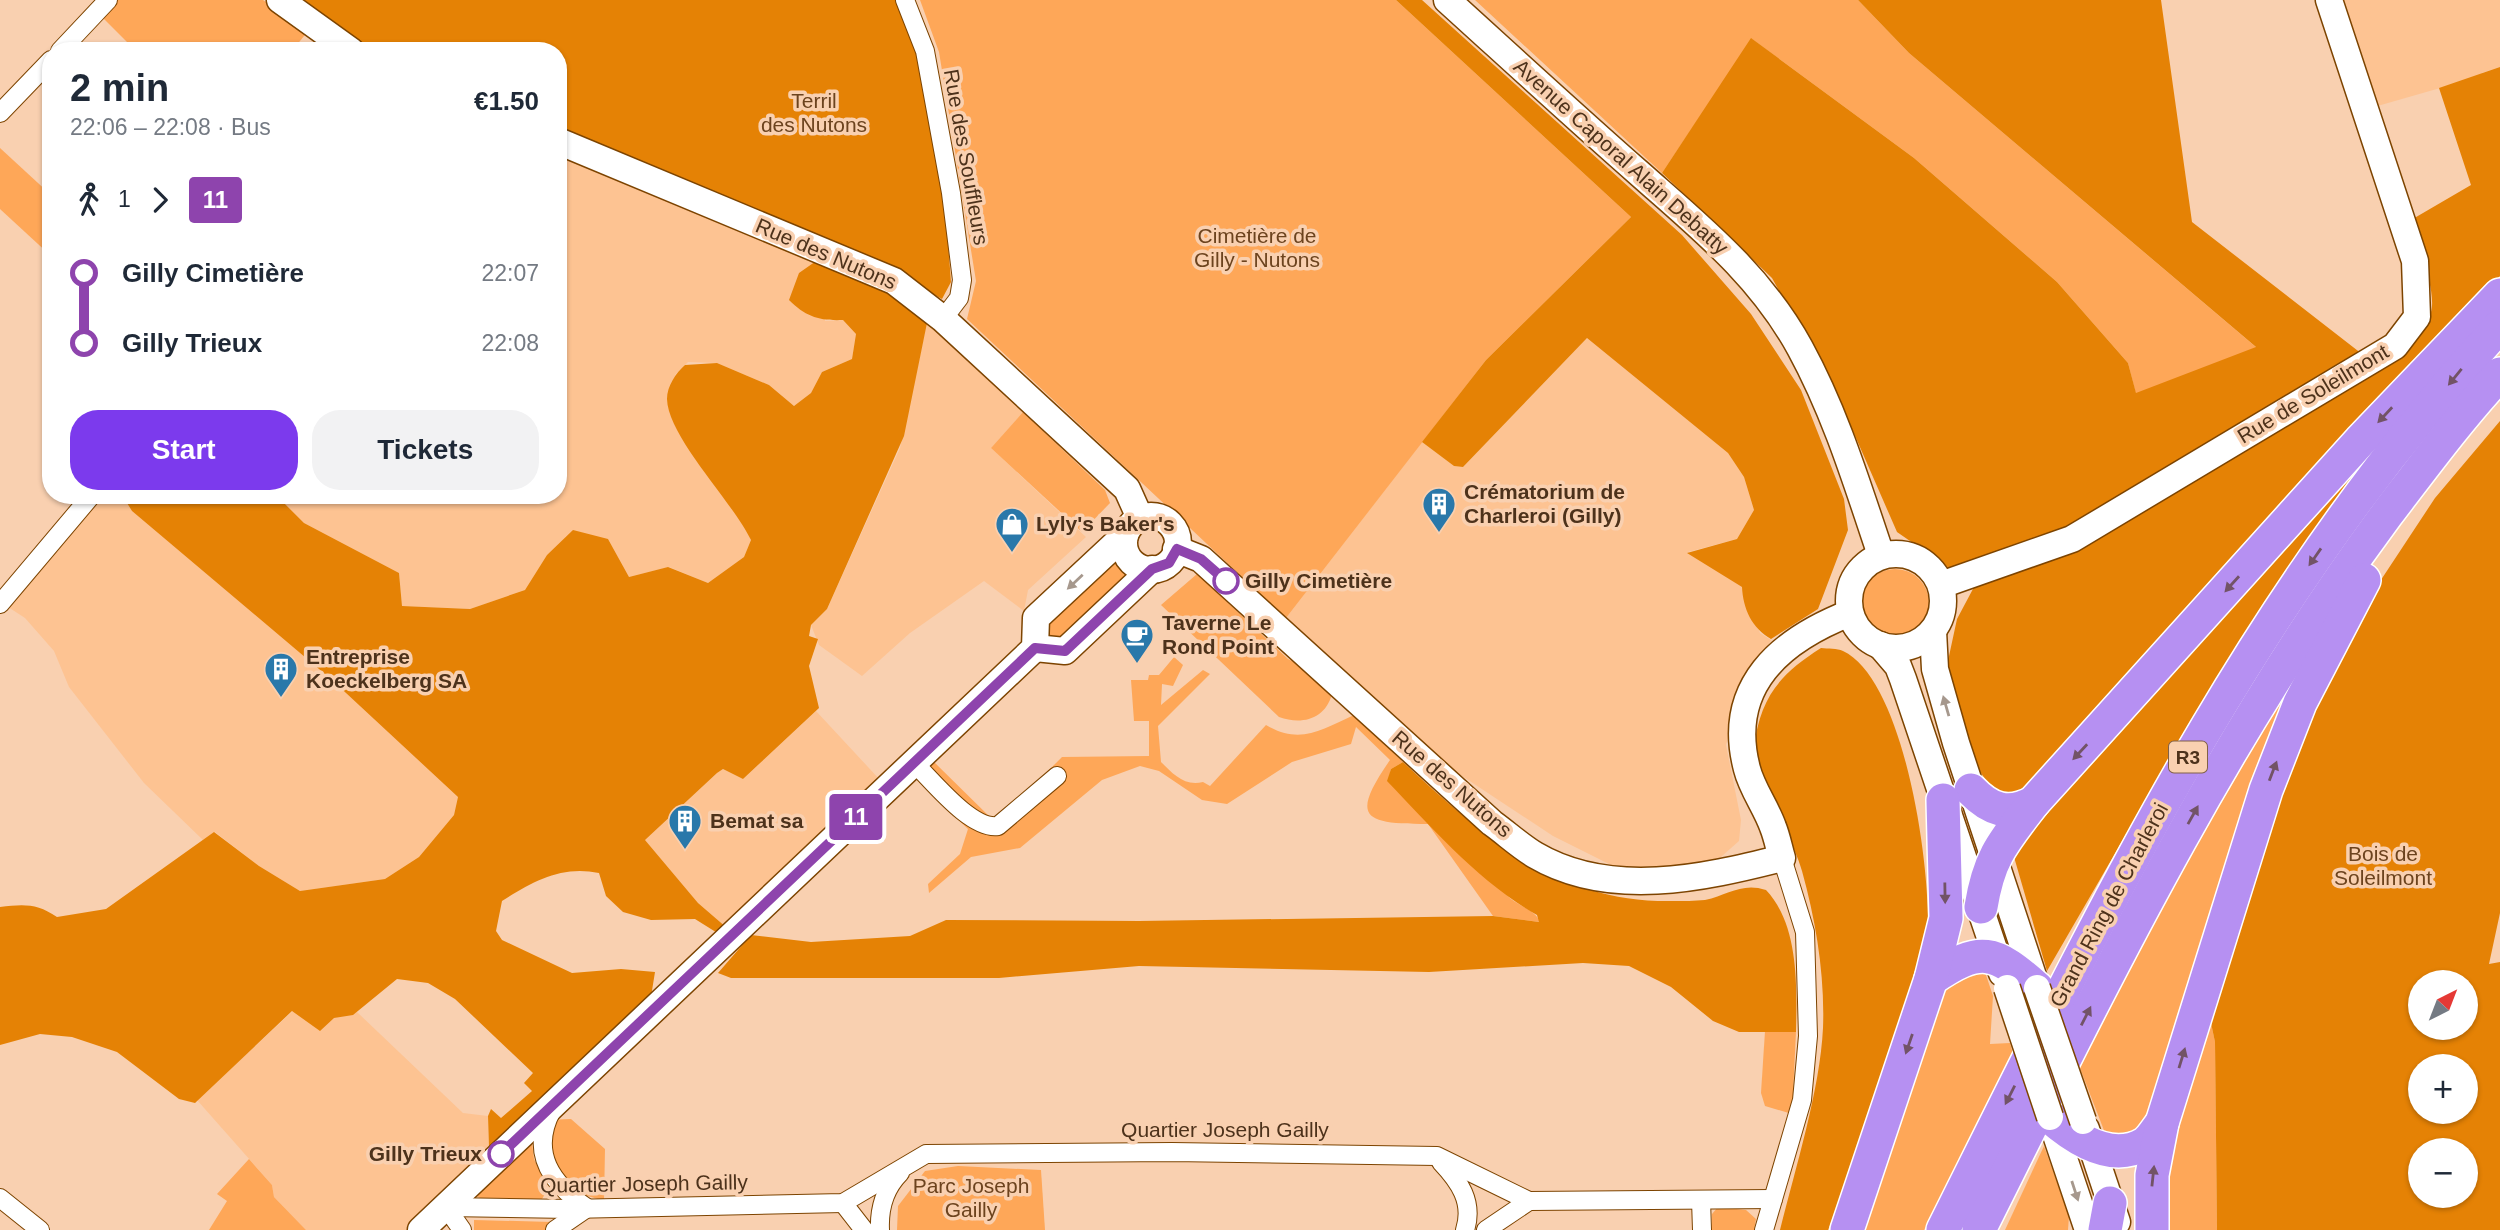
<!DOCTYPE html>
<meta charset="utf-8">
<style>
:root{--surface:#fff;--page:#f2f2f3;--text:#1f2937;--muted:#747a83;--accent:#7c3aed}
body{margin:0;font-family:Helvetica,sans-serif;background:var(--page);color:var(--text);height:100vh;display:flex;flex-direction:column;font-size:26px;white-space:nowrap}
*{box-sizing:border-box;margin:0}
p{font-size:23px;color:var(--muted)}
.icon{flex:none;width:38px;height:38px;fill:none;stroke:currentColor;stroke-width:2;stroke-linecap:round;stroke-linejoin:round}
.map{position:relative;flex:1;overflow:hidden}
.sheet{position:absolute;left:42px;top:42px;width:525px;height:462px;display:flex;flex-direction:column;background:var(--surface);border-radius:28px;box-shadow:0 2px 5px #0004}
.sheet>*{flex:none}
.badge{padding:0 14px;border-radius:5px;font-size:24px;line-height:46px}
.needle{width:46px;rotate:42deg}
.buttons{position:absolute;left:2408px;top:970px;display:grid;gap:14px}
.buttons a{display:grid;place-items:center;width:70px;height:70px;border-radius:50%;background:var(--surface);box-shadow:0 2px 5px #0004;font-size:35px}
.map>.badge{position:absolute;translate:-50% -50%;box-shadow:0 0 0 4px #fff}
.legs{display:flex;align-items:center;gap:10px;height:77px;padding:0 28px;font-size:23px}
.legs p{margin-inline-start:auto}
.summary{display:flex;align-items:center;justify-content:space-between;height:119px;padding:0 28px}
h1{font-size:38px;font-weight:800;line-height:52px}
.action{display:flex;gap:14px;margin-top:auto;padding:14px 28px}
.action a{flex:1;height:80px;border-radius:28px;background:var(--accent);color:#fff;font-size:28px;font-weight:800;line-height:80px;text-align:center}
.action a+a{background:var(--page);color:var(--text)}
ul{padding:0 28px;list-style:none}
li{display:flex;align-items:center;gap:24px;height:70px;font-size:26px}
li i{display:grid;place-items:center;width:10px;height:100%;margin:0 9px;background:currentColor}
li i::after{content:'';width:18px;height:18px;margin:-9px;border:5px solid;border-radius:50%;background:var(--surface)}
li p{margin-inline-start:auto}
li:first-child i{background:linear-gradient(#0000 50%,currentColor 0)}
li:last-child i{background:linear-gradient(currentColor 50%,#0000 0)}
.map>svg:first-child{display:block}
</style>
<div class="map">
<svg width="2500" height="1230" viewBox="0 0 2500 1230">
<rect width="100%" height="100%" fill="#f9d0b0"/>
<g fill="#fdc392">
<path d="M 2339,0 L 2500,0 L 2500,67 L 2482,73 L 2482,76 L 2374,107 Z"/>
<path d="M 558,150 L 819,259 L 825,321 L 843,320 L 856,334 L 852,359 L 822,372 L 811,393 L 794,406 L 769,385 L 717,363 L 688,362 L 675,375 L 751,540 L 744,557 L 708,583 L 669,567 L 629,577 L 608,539 L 547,555 L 525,590 L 470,609 L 402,606 L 399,573 L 304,523 L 278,497 L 270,495 L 558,495 Z"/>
<path d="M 927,323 L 1023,412 L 991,448 L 1086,537 L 1028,590 L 1024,611 L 984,581 L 910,633 L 862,676 L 819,645 L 811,625 L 827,609 L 900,448 Z"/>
<path d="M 1587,338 L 1728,453 L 1744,477 L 1754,510 L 1737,539 L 1688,552 L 1742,587 L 1760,633 L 1771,640 L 1739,699 L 1726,745 L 1741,820 L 1739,841 L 1713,864 L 1629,874 L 1553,836 L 1444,764 L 1286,618 L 1422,442 L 1454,466 L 1463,467 Z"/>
<path d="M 105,495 L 122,495 L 132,511 L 332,680 L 458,797 L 454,815 L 419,857 L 385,879 L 300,891 L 259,866 L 215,832 L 203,840 L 144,783 L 69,687 L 54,651 L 25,618 L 5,605 Z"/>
<path d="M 816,711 L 881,781 L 727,928 L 698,903 L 645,840 L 717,773 L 723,769 L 743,779 Z"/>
<path d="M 293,1011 L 334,1018 L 357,1012 L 463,1113 L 488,1116 L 489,1147 L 495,1151 L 413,1230 L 306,1230 L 274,1197 L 272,1185 L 197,1100 Z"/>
</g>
<g fill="#fea758">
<path d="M 115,0 L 263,0 L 308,31 L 292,51 L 136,51 L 100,15 Z"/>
<path d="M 920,0 L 1396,0 L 1631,217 L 1486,360 L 1286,618 L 967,319 L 976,281 L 939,52 Z"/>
<path d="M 1475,0 L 1858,0 L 1909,53 L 2257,348 L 2136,394 L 2128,363 L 2057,282 L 1914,158 L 1752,39 L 1662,173 Z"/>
<path d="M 0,148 L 51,195 L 51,256 L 0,209 Z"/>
<path d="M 1023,412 L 1105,490 L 1110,503 L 1082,532 L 991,448 Z"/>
<path d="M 1117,557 L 1134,574 L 1060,640 L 1049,643 L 1044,628 Z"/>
<circle cx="1895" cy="603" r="34"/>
<path d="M 1197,574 L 1288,659 L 1309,670 L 1332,694 C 1325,720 1301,725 1279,717 L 1161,605 Z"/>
<path d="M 2317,638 L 2150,1126 L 2137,1138 L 2105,1133 L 2078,1063 L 2238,765 Z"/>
<path d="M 1174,657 L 1183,665 L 1173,686 L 1162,684 L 1161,705 L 1203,670 L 1210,674 L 1158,726 L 1161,762 C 1173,774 1185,787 1203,782 L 1210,786 L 1266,725 C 1300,745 1321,730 1354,715 L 1403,762 L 1391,769 L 1388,781 C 1427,823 1468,861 1511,899 C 1521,907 1535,910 1540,922 L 1493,916 L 1428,824 C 1363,824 1350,818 1390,760 L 1356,727 L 1351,744 L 1292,762 L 1227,804 L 1202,800 L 1159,771 L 1140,766 L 1102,780 L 1020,848 L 971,857 L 929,893 L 928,884 L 960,854 L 968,829 L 919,782 L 934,762 L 996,823 L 1062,757 L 1149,756 L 1149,721 L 1134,721 L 1131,680 L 1148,680 L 1149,675 L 1159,675 Z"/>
<path d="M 1984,969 L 1993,996 L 1990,1044 L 2010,1043 L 2013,1054 L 1924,1230 L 1858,1230 L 1942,988 Z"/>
<path d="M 2211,1023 L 2215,1042 L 2217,1230 L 2164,1230 L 2165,1178 L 2183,1102 Z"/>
<path d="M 1765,1031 L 1796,1032 L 1792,1114 L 1765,1106 L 1761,1093 Z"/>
<path d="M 571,1119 L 605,1149 L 604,1201 L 575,1192 L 551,1159 L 553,1129 L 546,1120 Z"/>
<path d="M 531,1135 L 534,1159 L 548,1189 L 542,1199 L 482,1199 L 473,1194 Z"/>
<path d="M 2044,1146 L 2069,1216 L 2068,1230 L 2005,1230 Z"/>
<path d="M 249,1159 L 272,1185 L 274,1197 L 306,1230 L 209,1230 L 227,1201 L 217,1194 Z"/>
<path d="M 958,1166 L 1041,1170 L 1045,1230 L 897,1230 L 898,1206 L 925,1171 Z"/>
<path d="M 1718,1207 L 1746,1210 L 1756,1219 L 1754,1230 L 1712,1230 L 1712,1214 Z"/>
<path d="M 474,1220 L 552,1222 L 545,1230 L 474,1230 Z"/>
</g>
<g fill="#e58205" fill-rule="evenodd">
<path d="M 299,0 L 898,0 L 917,56 L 946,215 L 951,282 L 942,299 L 863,255 L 558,130 L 558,51 L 372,51 L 355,43 Z"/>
<path d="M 1396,0 L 1422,0 L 1682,235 L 1751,314 L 1801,390 L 1844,499 L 1848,530 L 1818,609 L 1771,639 C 1752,628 1743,609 1742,587 L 1687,553 L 1737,539 L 1754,510 L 1744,477 L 1728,453 L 1587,338 L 1463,467 L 1454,466 L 1422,442 L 1486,360 L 1631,217 Z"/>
<path d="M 1858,0 L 2161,0 L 2192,222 L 2371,361 L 2065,527 L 1978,567 L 1949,568 L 1897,532 L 1839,399 L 1772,278 L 1662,173 L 1751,38 L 1914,158 L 2057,282 L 2128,363 L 2136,393 L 2256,347 L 1909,53 Z"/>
<path d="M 2500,67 L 2500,276 L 2301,480 L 2016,800 L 1991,788 L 1977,767 L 1946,670 L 1957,619 L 1982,572 L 2407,350 C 2417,338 2427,327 2431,312 C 2437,291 2417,242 2411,220 L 2471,185 L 2439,88 Z"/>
<path d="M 819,259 L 891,289 L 927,323 L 904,436 L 827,609 L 811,625 L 809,636 L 818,639 L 809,666 L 819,708 L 743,779 L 723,769 L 717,773 L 645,840 L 698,903 L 727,928 L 719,934 L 695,919 L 651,920 L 623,912 L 606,896 L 599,873 C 562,865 533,881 502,901 L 496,931 L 502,940 L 572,973 L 621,969 L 655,972 L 650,1003 L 495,1151 L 489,1147 L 488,1116 L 491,1109 L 501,1118 L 532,1091 L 524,1083 L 533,1073 L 455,999 L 428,983 L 397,979 L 353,1015 L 334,1018 L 320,1031 L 292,1011 L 195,1103 L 179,1099 L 117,1052 L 72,1037 L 40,1034 L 0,1045 L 0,907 C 23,904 37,903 57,917 L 106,909 L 214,832 L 259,866 L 300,891 L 385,879 L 419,857 L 454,815 L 458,797 L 332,680 L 132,511 L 122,495 L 278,497 L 304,523 L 399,573 L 402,606 L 470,609 L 525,590 L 547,555 L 573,530 L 608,539 L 629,577 L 668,567 L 708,583 L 744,557 L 751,540 C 732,501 668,437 667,399 C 667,386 676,373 685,365 L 717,363 L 769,385 L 794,406 L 811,393 L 822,372 L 852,359 L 856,334 L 843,320 C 820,321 806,317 789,300 L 799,273 Z"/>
<path d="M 2500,421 L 2500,913 L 2489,964 L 2500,962 L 2500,1230 L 2217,1230 L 2215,1042 L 2211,1023 L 2302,733 L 2373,592 L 2435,498 ZM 2420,982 L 2466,982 L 2466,1027 L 2420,1027 ZM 2420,1066 L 2466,1066 L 2466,1111 L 2420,1111 ZM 2420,1150 L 2466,1150 L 2466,1195 L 2420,1195 Z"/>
<path d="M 2372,458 L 2288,569 L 2194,717 L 2047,971 L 2012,850 L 2356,460 Z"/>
<path d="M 1821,648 C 1828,649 1837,648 1843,651 C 1907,681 1934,884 1927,947 L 1862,1148 L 1828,1230 L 1780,1230 C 1795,1169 1820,1090 1823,1028 C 1825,976 1816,921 1802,871 C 1796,846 1753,766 1754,748 C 1760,697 1780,674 1821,648 Z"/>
<path d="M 1403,762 C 1483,836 1556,903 1673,901 C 1683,901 1695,901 1705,900 C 1728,895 1742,882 1766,890 C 1799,925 1797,986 1796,1032 L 1739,1032 L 1713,1021 L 1671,987 L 1629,966 L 1583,963 L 1429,972 L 1139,966 L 999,978 L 731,978 L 718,973 L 751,935 L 811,942 L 910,936 L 946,920 L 1139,921 L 1493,916 L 1539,922 L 1537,915 C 1479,882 1432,828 1387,781 L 1391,769 Z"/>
</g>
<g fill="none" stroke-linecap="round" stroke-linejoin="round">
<defs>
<g id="street">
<path d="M 905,0 L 925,51 L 951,193 L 962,280 L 959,298 L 943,319"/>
<path d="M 60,51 L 108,0"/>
<path d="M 0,113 L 51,60"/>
<path d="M 0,604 L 92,495"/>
<path d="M 914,763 C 933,781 971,830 998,826 L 1057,776"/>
<path d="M 552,1110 C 529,1153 552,1184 587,1208 L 555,1230"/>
<path d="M 1441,1162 C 1459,1181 1474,1202 1465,1230"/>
<path d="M 0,1198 L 40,1230"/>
<path d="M 1701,1200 L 1702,1230"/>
<path d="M 843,1203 L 864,1230"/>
<path d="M 446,1207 L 570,1209 L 843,1203 L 926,1154 L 1172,1152 L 1437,1156 L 1529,1201 L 1773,1199"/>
<path d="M 446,1207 L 462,1230"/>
<path d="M 880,1230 C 879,1209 885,1188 900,1173"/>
<path d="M 1486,1230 L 1529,1201"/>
<path d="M 1764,1230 L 1802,1100 L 1808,1036 L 1805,932 L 1782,858"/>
</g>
<g id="secondary">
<path d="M 280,0 L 351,51"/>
<path d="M 1447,0 C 1511,58 1575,117 1640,174 C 1701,228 1760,275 1800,348 C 1836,414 1857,484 1881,555"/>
<path d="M 558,141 L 894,281 L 943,319 L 1127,489 L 1140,518"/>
<circle cx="1151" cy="543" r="27"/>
<path d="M 1176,549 L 1201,559 L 1492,823 C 1506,833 1520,846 1535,855 C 1610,899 1703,878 1782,858 C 1779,848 1777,837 1773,827 C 1766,807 1752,789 1747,769 C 1725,686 1781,640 1850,613"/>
<circle cx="1896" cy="601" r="47"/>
<path d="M 1941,585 L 2072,539 L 2395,346 L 2417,317 L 2415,261 L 2329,0"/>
<path d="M 1933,631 L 1935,669 L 1956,743 L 2037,988"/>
<path d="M 1880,645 L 1898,666 L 1903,679 L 2002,973"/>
<path d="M 1035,648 L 1065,651 L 1152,569"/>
<path d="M 2050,1117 L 2088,1230"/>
<path d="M 2086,1129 L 2117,1222"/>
<path d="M 421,1230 L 1035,648 L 1036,618 L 1125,535"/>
</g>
<g id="highway">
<path d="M 1971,790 C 1990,810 2008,816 2033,803"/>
<path d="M 1981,907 C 1989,857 2003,842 2033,803 L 2360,441 L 2500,295"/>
<path d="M 1931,979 C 1981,945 1994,950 2037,988"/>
<path d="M 2050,1117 C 2074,1138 2111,1163 2144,1144 C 2151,1140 2157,1129 2162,1123"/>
<path d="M 1847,1230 L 1931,979 L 1946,918 L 1943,800"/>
<path d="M 1943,1230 C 2103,910 2254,591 2500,326"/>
<path d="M 1979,1230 C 2102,984 2222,736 2387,514 C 2423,467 2459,418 2500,374"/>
<path d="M 2105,1230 L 2110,1203"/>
<path d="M 2152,1230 L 2152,1175 L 2162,1123 L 2266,790 L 2300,703 L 2364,580"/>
</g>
</defs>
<use href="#street" stroke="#7d4400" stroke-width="20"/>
<use href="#secondary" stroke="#7d4400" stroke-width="29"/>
<use href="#highway" stroke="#fff" stroke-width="36"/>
<use href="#street" stroke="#fff" stroke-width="18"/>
<use href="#secondary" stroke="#fff" stroke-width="26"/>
<use href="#highway" stroke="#b690f2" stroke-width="33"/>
<defs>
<g id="secondary-bridge">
<path d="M 2007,988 L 2050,1117"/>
<path d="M 2037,988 L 2083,1121"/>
</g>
</defs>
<use href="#secondary-bridge" stroke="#7d4400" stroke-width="29" stroke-linecap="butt"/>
<use href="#secondary-bridge" stroke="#fff" stroke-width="26"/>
</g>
<defs><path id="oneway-solid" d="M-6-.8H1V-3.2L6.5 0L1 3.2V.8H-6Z" transform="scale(1.75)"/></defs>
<g fill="#725366">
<use href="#oneway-solid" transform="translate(2455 377) rotate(129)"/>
<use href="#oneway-solid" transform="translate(2385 415) rotate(133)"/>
<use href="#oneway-solid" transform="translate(2315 557) rotate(125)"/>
<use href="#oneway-solid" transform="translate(2232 584) rotate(132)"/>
<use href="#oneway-solid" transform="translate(2080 752) rotate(133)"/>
<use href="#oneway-solid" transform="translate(2273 771) rotate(-69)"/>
<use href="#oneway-solid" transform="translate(2193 815) rotate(-61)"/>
<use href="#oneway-solid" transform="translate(1945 893) rotate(89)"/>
<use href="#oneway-solid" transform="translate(2086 1016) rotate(-63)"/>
<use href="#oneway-solid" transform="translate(1909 1044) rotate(109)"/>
<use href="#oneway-solid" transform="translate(2182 1058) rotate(-73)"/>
<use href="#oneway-solid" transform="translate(2010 1095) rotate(117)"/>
<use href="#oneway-solid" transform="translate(2153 1176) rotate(-84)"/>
</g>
<g fill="#a6988d">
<use href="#oneway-solid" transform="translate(1075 582) rotate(137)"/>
<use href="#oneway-solid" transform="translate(1946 706) rotate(-106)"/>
<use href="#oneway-solid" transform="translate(2075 1191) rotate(72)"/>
</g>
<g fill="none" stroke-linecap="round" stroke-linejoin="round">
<defs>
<path id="line-1" d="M 501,1154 L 1035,648 L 1065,651 L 1152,569 L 1169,563 L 1177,549 L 1201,559 L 1226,581"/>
</defs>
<use href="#line-1" stroke="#fff" stroke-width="16"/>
<use href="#line-1" stroke="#8e44ad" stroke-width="10"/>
</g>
<defs>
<symbol id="building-pin" viewBox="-11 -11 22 30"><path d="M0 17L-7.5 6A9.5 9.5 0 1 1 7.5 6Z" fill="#2978aa" stroke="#f9d0b0"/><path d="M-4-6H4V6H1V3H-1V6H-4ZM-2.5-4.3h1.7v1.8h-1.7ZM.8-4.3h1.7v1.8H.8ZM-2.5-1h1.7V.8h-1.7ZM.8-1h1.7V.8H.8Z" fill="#fff"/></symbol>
<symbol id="shop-pin" viewBox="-11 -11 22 30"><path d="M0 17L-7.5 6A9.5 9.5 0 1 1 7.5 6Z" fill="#2978aa" stroke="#f9d0b0"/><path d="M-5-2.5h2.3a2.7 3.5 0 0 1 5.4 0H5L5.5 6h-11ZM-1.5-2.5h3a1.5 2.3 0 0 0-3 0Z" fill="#fff"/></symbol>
<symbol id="cafe-pin" viewBox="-11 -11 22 30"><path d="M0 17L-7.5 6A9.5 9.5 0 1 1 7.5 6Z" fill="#2978aa" stroke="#f9d0b0"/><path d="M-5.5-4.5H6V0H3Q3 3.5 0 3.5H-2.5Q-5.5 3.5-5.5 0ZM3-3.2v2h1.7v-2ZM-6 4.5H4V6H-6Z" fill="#fff"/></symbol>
</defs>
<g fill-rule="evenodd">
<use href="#building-pin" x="1420" y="485" width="38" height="52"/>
<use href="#shop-pin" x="993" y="505" width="38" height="52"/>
<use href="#cafe-pin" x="1118" y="616" width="38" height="52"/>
<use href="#building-pin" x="262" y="650" width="38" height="52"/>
<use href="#building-pin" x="666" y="802" width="38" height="52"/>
</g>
<g fill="#fff" stroke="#8e44ad" stroke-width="3.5">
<circle cx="1226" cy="581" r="12"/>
<circle cx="501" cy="1154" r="12"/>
</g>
<g text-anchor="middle" stroke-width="7" stroke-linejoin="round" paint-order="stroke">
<rect fill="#f9d0b0" stroke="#816148" stroke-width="2" x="2169" y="741.5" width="38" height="31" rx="5"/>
<g font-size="19" font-weight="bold" fill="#4d321b">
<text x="2188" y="764">R3</text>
</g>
<g font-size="21" fill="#6c431e" stroke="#f9d0b0">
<text x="814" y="108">Terril<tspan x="814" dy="24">des Nutons</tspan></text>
<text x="1257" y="243">Cimetière de<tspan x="1257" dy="24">Gilly - Nutons</tspan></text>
<text x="2383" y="861">Bois de<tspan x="2383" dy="24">Soleilmont</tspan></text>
<text x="971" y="1193">Parc Joseph<tspan x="971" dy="24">Gailly</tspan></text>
</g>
<g font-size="21" fill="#4d321b" stroke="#f9d0b0">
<text transform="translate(966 157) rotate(80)" y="7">Rue des Souffleurs</text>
<text transform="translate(1621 157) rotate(42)" y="7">Avenue Caporal Alain Debatty</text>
<text transform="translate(826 254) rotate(23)" y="7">Rue des Nutons</text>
<text transform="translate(2313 394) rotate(-31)" y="7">Rue de Soleilmont</text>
<text transform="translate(1452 784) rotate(41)" y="7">Rue des Nutons</text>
<text transform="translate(2109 905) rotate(-62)" y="7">Grand Ring de Charleroi</text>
<text x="1225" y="1137">Quartier Joseph Gailly</text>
<text transform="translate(644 1184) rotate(-1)" y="7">Quartier Joseph Gailly</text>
</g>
<g font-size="21" font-weight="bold" fill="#4d321b" stroke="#f9d0b0" text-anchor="start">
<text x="1464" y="499">Crématorium de<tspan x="1464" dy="24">Charleroi (Gilly)</tspan></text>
<text x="1036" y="531">Lyly's Baker's</text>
<text x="1162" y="630">Taverne Le<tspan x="1162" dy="24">Rond Point</tspan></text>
<text x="306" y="664">Entreprise<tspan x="306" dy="24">Koeckelberg SA</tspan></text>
<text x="710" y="828">Bemat sa</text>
</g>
<g font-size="21" font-weight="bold" fill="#4d321b" stroke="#f9d0b0" text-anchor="start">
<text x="1245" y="588">Gilly Cimetière</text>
<text x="482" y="1161" text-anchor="end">Gilly Trieux</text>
</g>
</g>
</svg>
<div class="buttons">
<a><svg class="needle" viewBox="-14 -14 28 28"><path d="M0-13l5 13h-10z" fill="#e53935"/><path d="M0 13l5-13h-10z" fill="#747a83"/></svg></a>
<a>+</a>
<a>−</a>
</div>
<b class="badge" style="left:856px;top:817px;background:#8e44ad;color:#fff">11</b>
<section class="sheet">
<div class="summary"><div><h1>2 min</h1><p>22:06 – 22:08 · Bus</p></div><b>€1.50</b></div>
<div class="legs"><svg class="icon" aria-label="walk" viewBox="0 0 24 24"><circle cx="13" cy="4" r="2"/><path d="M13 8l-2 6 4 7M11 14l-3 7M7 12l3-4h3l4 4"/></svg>1<svg class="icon" aria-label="forward" viewBox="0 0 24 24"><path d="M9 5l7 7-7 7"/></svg><b class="badge" style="background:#8e44ad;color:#fff">11</b></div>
<ul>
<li><i style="color:#8e44ad"></i><b>Gilly Cimetière</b><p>22:07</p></li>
<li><i style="color:#8e44ad"></i><b>Gilly Trieux</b><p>22:08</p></li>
</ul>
<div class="action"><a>Start</a><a>Tickets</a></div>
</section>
</div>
